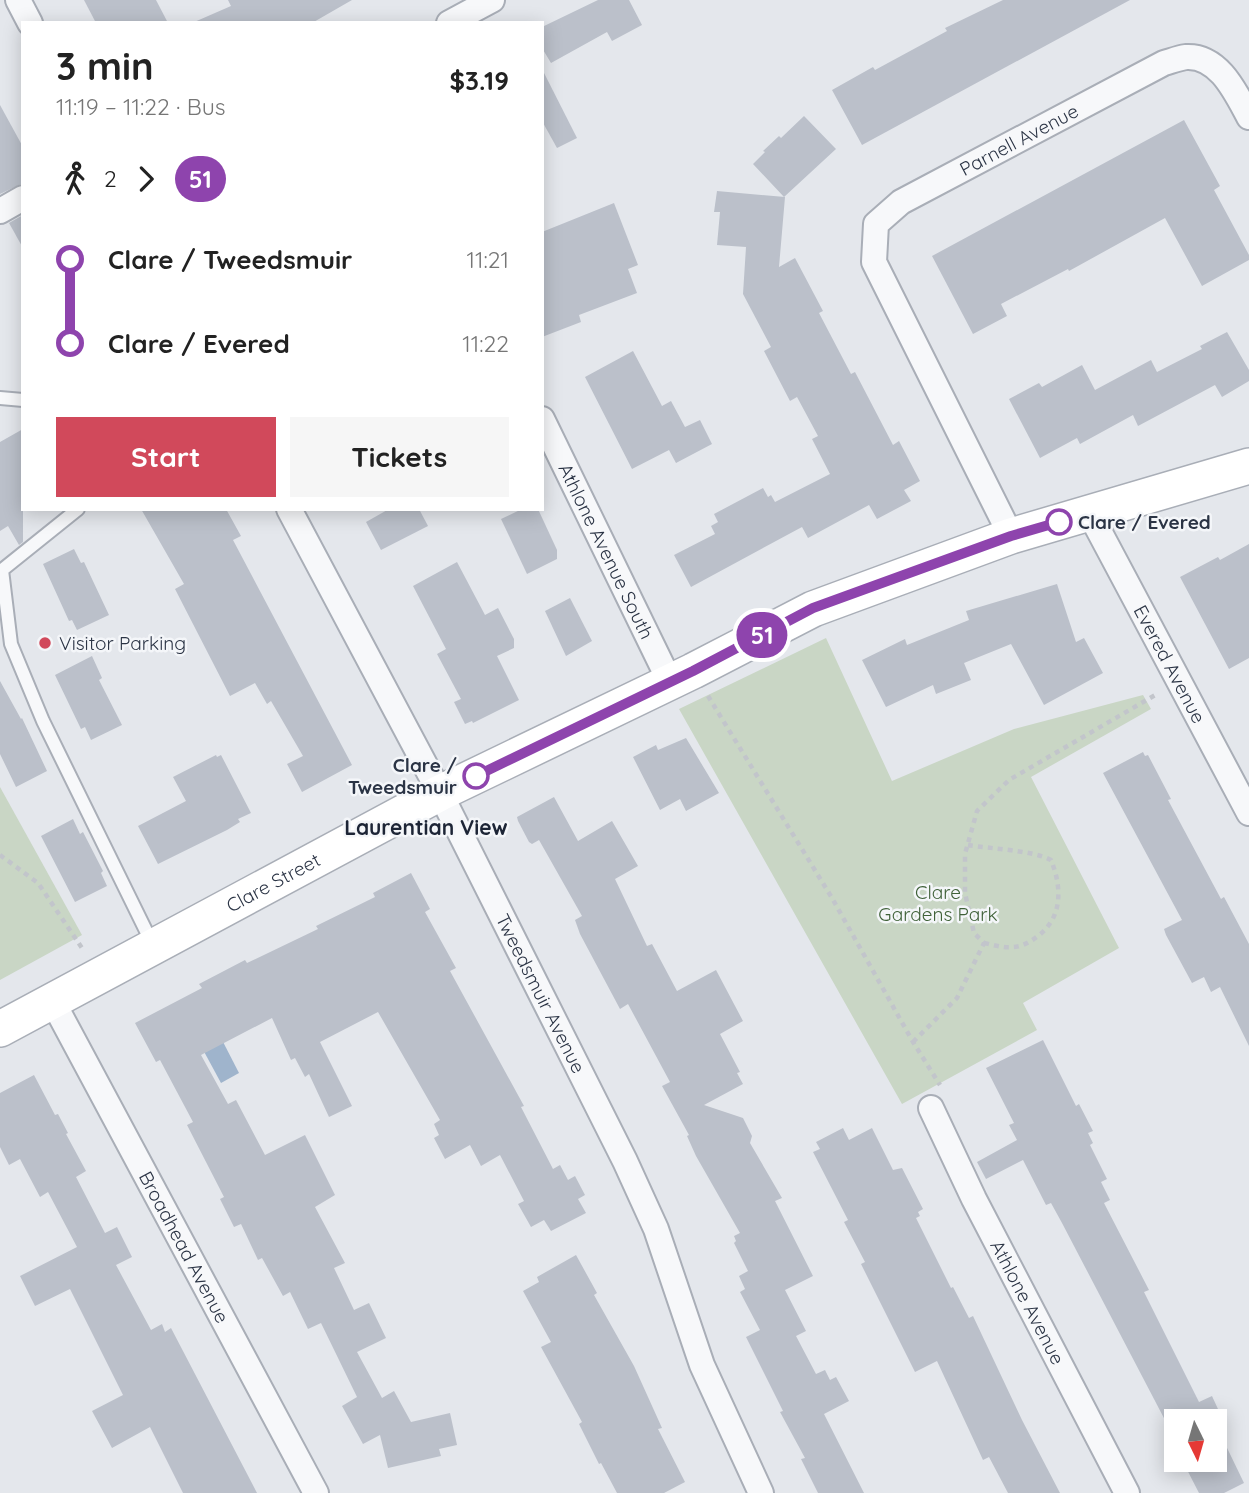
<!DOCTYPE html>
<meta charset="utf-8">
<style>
:root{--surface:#fff;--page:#f6f6f6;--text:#222;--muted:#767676;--accent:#d1495b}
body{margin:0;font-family:Quicksand,sans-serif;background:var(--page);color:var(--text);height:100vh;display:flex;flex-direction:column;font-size:26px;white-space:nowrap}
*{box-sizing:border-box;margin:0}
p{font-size:23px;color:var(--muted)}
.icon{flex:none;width:38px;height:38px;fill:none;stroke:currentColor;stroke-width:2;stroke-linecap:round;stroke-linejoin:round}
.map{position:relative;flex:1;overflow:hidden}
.sheet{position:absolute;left:21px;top:21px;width:523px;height:490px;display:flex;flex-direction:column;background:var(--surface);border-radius:0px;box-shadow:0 4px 18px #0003}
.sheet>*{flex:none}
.badge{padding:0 14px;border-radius:23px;font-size:24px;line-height:46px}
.needle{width:46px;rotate:175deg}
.buttons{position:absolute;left:1164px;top:1409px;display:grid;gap:14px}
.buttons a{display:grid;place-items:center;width:63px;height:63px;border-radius:0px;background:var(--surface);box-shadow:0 4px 18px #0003;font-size:35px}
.map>.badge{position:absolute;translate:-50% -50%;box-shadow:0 0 0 4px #fff}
.legs{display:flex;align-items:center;gap:10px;height:77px;padding:0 35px;font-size:23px}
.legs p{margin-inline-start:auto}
.overview{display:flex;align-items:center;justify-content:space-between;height:119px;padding:0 35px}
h1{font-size:38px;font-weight:700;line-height:52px}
.primary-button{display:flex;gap:14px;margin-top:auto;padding:14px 35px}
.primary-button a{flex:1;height:80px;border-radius:0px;background:var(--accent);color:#fff;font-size:28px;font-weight:700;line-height:80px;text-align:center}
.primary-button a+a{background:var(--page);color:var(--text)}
ul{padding:0 35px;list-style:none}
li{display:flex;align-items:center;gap:24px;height:84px;font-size:26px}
li i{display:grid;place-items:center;width:10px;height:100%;margin:0 9px;background:currentColor}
li i::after{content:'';width:18px;height:18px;margin:-9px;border:5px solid;border-radius:50%;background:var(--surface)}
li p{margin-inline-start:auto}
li:first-child i{background:linear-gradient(#0000 50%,currentColor 0)}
li:last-child i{background:linear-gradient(currentColor 50%,#0000 0)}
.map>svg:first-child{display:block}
</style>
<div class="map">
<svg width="1249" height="1493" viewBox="0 0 1249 1493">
<rect width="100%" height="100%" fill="#e4e7ec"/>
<g fill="#c9d6c5">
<path d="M 826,638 L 892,781 L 1014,729 L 1143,695 L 1151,709 L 1031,777 L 1119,948 L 1023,1003 L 1037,1030 L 902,1104 L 679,709 Z"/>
<path d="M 0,787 L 82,935 L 0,980 Z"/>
</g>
<path fill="#9fb4cc" d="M 220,1036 L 239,1073 L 221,1083 L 201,1046 Z"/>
<g fill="#bbc0ca">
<path d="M 84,0 L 156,0 L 168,23 L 96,23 Z"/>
<path d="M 228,0 L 352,0 L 312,23 L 192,23 L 231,6 Z"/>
<path d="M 598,0 L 629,0 L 642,25 L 612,41 L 607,32 L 551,63 L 542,48 L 542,27 Z"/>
<path d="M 1003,0 L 1130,0 L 862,145 L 832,90 L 873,67 L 875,70 L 947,31 L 945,28 Z"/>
<path d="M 542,69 L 577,138 L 557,148 L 542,121 Z"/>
<path d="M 0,105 L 23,147 L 23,183 L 0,194 Z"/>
<path d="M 804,116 L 836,149 L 784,197 L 753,164 L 765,152 L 763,151 L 779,136 L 781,138 Z"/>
<path d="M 1184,120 L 1220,186 L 1214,190 L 1249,255 L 1249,260 L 1202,286 L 1165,218 L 1069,271 L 1068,269 L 1001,304 L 1007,316 L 973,334 L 932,256 Z"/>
<path d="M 717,191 L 785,197 L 779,267 L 795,258 L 823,311 L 819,313 L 851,374 L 855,372 L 893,445 L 899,441 L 920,481 L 904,490 L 911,501 L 877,519 L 869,505 L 808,538 L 802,527 L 691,587 L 674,555 L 715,534 L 711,526 L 718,522 L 714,514 L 763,488 L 768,497 L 771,495 L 775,502 L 830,474 L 812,439 L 818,436 L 797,397 L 790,401 L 764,351 L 771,347 L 743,294 L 746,247 L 717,245 L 720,212 L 714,212 Z"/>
<path d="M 614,203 L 638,265 L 628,269 L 637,293 L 579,315 L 581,322 L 542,337 L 542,232 Z"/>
<path d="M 23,215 L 23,248 L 9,223 Z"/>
<path d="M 1227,332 L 1249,370 L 1249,381 L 1222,397 L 1215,385 L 1138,426 L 1133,415 L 1080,444 L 1077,438 L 1040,458 L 1009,399 L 1039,383 L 1042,387 L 1082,365 L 1095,390 L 1151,360 L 1157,372 L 1202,349 L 1200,346 Z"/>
<path d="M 633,351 L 662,406 L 671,401 L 685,427 L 700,420 L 712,444 L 676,463 L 669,450 L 632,469 L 585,377 Z"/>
<path d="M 23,429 L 23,542 L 19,545 L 8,526 L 0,531 L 0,442 Z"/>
<path d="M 141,509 L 226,509 L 241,536 L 233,540 L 352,765 L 302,792 L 287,764 L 303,756 L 271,701 L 267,704 L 255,683 L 230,696 L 175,589 L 184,584 Z"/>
<path d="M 389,509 L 419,509 L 428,526 L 381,550 L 366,522 Z"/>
<path d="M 522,509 L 538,509 L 557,550 L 557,559 L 527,574 L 501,519 Z"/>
<path d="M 1249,544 L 1249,658 L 1229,669 L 1180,577 L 1218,557 L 1220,560 Z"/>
<path d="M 74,549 L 81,563 L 84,562 L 109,615 L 77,630 L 72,620 L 69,621 L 43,564 Z"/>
<path d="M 457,562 L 485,615 L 498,608 L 514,639 L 514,648 L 497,656 L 519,700 L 473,723 L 472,721 L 465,724 L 454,702 L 461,699 L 437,654 L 446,649 L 413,586 Z"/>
<path d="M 1057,584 L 1076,642 L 1084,638 L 1103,673 L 1044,705 L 1011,644 L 964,663 L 971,680 L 936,694 L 933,685 L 886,707 L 862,660 L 905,639 L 907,645 L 969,620 L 966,611 Z"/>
<path d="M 570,598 L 592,641 L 566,656 L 545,611 Z"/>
<path d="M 92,656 L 102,678 L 99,680 L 122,725 L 91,740 L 85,727 L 81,729 L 55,675 Z"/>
<path d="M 0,681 L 21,719 L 22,718 L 47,771 L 16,787 L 0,754 Z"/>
<path d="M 686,738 L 719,793 L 686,811 L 680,799 L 660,810 L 633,757 L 656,745 L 658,750 Z"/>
<path d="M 1143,752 L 1145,756 L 1148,755 L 1171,799 L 1168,800 L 1221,899 L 1224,897 L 1249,944 L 1249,1046 L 1220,987 L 1211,992 L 1204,977 L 1192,983 L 1166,935 L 1164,929 L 1182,920 L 1103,773 Z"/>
<path d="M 216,755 L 217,757 L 221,755 L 251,813 L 238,819 L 240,822 L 227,830 L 158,864 L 138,826 L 186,801 L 173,777 Z"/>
<path d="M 554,797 L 578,841 L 612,821 L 638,866 L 615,879 L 647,946 L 652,944 L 677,991 L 716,970 L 743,1021 L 720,1034 L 740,1072 L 737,1073 L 743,1084 L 704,1105 L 743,1118 L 752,1136 L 750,1143 L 782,1198 L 775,1201 L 813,1276 L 785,1290 L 806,1331 L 796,1336 L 816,1374 L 825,1370 L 830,1380 L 836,1377 L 849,1401 L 824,1414 L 864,1493 L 818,1493 L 801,1459 L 805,1458 L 780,1412 L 783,1411 L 746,1337 L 760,1330 L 740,1292 L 745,1289 L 739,1276 L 748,1271 L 734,1243 L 736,1241 L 734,1236 L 740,1233 L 696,1156 L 687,1136 L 689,1135 L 662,1086 L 670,1082 L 628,1004 L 620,1009 L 580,934 L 575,920 L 582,916 L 539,840 L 532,844 L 529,842 L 518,821 L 517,817 Z"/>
<path d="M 73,819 L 80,834 L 83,832 L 103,871 L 101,873 L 107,886 L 75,902 L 41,836 Z"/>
<path d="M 411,873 L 430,909 L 425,912 L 456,968 L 450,971 L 524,1106 L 521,1107 L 553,1169 L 560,1165 L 568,1180 L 575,1176 L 585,1195 L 578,1199 L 586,1213 L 551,1231 L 544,1220 L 531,1227 L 518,1204 L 524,1201 L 500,1155 L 481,1166 L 470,1145 L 445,1159 L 434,1138 L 439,1135 L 434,1124 L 440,1120 L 378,1012 L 320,1042 L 352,1106 L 329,1117 L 309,1074 L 305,1077 L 295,1058 L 291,1060 L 272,1018 L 201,1055 L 228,1104 L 236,1100 L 265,1155 L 305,1135 L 335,1195 L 315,1207 L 345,1263 L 334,1268 L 354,1310 L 369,1303 L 386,1338 L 357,1352 L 382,1398 L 394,1391 L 411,1422 L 450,1413 L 457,1445 L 439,1449 L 441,1456 L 388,1468 L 380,1435 L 363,1444 L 342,1406 L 357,1397 L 321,1323 L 308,1329 L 290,1292 L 283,1296 L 262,1258 L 258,1260 L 241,1224 L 234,1227 L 220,1199 L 224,1197 L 187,1125 L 193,1122 L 160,1060 L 156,1062 L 135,1023 L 202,988 L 199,984 L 245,960 L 247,963 L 318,929 L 316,926 L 375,897 L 373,893 Z"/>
<path d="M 1043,1040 L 1076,1106 L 1079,1104 L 1093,1131 L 1088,1133 L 1093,1143 L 1090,1145 L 1107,1179 L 1101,1182 L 1110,1200 L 1104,1203 L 1149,1290 L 1144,1292 L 1199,1402 L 1212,1396 L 1223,1420 L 1215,1423 L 1244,1483 L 1224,1493 L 1199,1493 L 1182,1460 L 1214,1460 L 1214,1421 L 1176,1421 L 1176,1448 L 1164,1423 L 1166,1422 L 1062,1223 L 1051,1203 L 1046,1205 L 1023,1160 L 986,1179 L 977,1162 L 1017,1140 L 1009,1125 L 1014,1123 L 986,1068 Z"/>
<path d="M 34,1075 L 55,1115 L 58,1114 L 68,1133 L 66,1134 L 86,1171 L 76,1177 L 105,1233 L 117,1227 L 132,1257 L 116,1265 L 151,1330 L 162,1324 L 165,1332 L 171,1328 L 257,1493 L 183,1493 L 150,1427 L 112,1448 L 92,1411 L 123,1395 L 70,1289 L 35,1306 L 20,1276 L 77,1247 L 48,1192 L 40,1197 L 20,1159 L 9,1165 L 0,1147 L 0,1093 Z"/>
<path d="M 843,1128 L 849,1140 L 872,1128 L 893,1170 L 902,1168 L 923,1209 L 918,1212 L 920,1216 L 916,1218 L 951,1288 L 953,1287 L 969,1318 L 973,1316 L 1022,1420 L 1060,1493 L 1008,1493 L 989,1457 L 983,1460 L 937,1361 L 915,1372 L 861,1264 L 865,1262 L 844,1222 L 848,1220 L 813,1152 L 820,1149 L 816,1142 Z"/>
<path d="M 576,1255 L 597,1293 L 594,1295 L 634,1366 L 662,1428 L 658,1429 L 685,1482 L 664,1493 L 617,1493 L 601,1463 L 599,1464 L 579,1424 L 582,1422 L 541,1347 L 551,1342 L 523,1291 L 539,1282 L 537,1277 Z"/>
</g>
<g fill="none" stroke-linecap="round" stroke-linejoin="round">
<defs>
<g id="lane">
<path d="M 0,398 L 23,400"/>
<path d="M 78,509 L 2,570 L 11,644 L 43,721 L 152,943"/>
</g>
<g id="street">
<path d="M 18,0 L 30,23"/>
<path d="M 449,23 L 492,0"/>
<path d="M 0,211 L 23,198"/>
<path id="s1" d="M 542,419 L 670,682"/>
<path id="s2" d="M 289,509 L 440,793 L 625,1161 L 656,1229 L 702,1365 L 761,1493"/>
<path id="s3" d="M 1090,514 L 1249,813"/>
<path id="s4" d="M 1011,536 L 874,262 L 876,224 L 901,202 L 1164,63 C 1171,61 1179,58 1186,57 C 1219,55 1236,93 1249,117"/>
<path id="s5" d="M 53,1002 L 316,1493"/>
<path id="s6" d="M 931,1108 L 974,1199 L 1127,1493"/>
</g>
<g id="secondary">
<path id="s7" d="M 0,1029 L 440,793 L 693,671 L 813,609 L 1011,536 L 1249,466"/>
</g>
</defs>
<use href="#lane" stroke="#a9aeb7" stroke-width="16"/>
<use href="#street" stroke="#a9aeb7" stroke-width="28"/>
<use href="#secondary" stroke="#a9aeb7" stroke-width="38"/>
<g stroke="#c2c5cb" stroke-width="4.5" stroke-dasharray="5 5" stroke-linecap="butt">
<path d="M 708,696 L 832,898 L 913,1042 L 940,1085"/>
<path d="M 968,845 C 991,849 1032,850 1051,860 C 1062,887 1063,917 1038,936 C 1030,942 1022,947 1012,947 C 1003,948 993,945 984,943"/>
<path d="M 0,855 L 38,883 L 84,951"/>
<path d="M 913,1042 L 957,998 L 984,943 L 974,933 L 965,893 L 965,854 L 977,811 L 1009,780 L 1157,694"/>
</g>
<use href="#lane" stroke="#f7f8fa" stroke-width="12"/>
<use href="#street" stroke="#f7f8fa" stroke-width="24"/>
<use href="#secondary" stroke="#fff" stroke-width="35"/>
</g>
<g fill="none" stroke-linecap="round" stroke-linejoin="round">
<defs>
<path id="line-1" d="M 476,776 L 693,671 L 813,608 L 1011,536 L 1059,522"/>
</defs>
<use href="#line-1" stroke="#fff" stroke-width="16"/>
<use href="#line-1" stroke="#8e44ad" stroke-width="10"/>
</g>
<g fill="#fff" stroke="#8e44ad" stroke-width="3.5">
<circle cx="1059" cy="522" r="12"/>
<circle cx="476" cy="776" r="12"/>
</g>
<circle fill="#d1495b" stroke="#f4f6f9" stroke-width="2.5" cx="45" cy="643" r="7"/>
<g text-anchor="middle" stroke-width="5" stroke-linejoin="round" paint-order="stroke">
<g font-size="19" fill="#2b3445" stroke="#f4f6f9">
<text dy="7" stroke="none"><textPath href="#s4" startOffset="511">Parnell Avenue</textPath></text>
<text dy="7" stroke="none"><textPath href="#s1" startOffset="147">Athlone Avenue South</textPath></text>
<text dy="7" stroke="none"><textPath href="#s3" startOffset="170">Evered Avenue</textPath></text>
<text dy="7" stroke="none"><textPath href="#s7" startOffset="310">Clare Street</textPath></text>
<text dy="7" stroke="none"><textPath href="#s2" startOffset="546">Tweedsmuir Avenue</textPath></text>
<text dy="7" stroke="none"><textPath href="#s5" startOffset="278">Broadhead Avenue</textPath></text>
<text dy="7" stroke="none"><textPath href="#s6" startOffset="217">Athlone Avenue</textPath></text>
</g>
<g font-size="19" font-weight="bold" fill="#2b3445" stroke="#f4f6f9" text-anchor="start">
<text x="1078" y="529">Clare / Evered</text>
<text x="457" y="772" text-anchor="end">Clare /<tspan x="457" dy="22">Tweedsmuir</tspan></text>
</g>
<g font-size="19" fill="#2b3445" stroke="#f4f6f9" text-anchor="start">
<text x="59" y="650">Visitor Parking</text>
</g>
<g font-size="19" fill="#3f6138" stroke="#f4f6f9">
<text x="938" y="899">Clare<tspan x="938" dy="22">Gardens Park</tspan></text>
</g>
<g font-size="21" font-weight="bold" fill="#1d2536" stroke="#f4f6f9">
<text x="426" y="835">Laurentian View</text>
</g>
</g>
</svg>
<div class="buttons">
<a><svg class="needle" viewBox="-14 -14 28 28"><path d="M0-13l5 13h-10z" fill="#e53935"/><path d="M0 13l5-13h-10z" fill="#767676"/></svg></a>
</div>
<b class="badge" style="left:762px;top:635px;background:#8e44ad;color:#fff">51</b>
<section class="sheet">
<div class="overview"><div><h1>3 min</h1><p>11:19 – 11:22 · Bus</p></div><b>$3.19</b></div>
<div class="legs"><svg class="icon" aria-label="walk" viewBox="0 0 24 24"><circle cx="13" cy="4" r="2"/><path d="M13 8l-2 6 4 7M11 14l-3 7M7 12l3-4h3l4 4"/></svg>2<svg class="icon" aria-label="forward" viewBox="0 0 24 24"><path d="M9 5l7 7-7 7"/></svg><b class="badge" style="background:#8e44ad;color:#fff">51</b></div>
<ul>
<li><i style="color:#8e44ad"></i><b>Clare / Tweedsmuir</b><p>11:21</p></li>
<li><i style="color:#8e44ad"></i><b>Clare / Evered</b><p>11:22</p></li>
</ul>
<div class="primary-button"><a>Start</a><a>Tickets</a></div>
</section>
</div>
